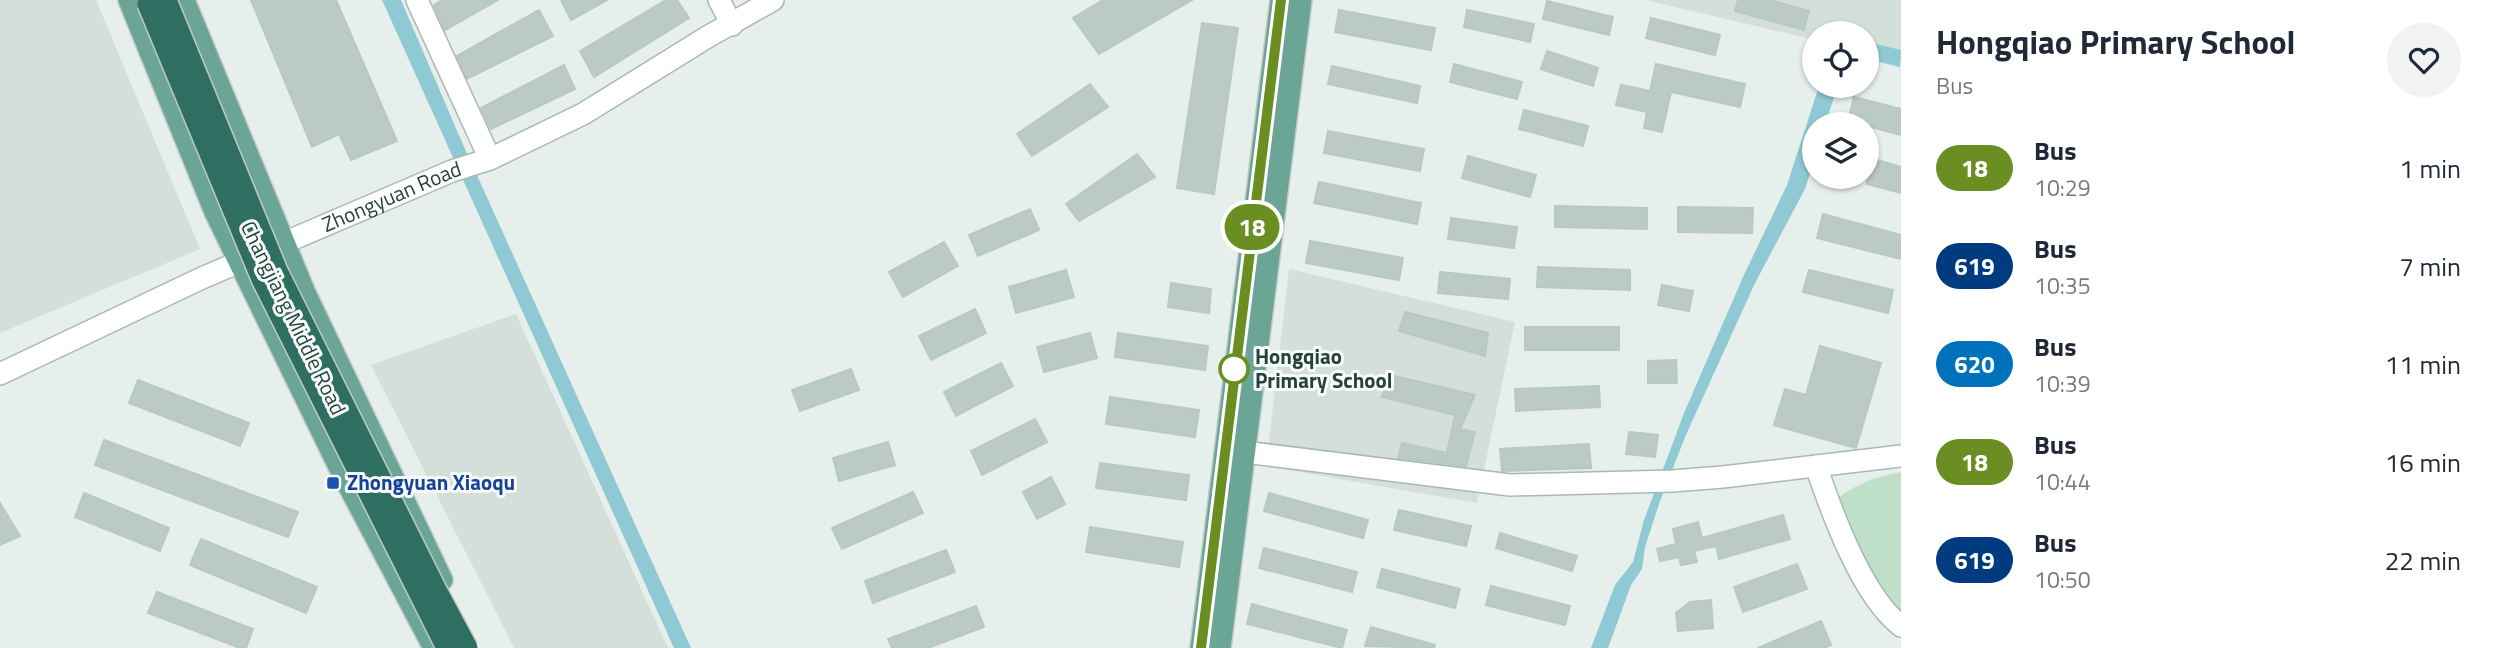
<!DOCTYPE html>
<style>
:root{--surface:#fff;--page:#f2f2f3;--text:#1f2937;--muted:#747a83}
body{margin:0;font-family:"Titillium Web",sans-serif;background:var(--page);color:var(--text);height:100vh;display:flex;flex-direction:column;font-size:26px;white-space:nowrap}
*{box-sizing:border-box;margin:0}
p{font-size:23px;color:var(--muted)}
.icon{flex:none;width:38px;height:38px;fill:none;stroke:currentColor;stroke-width:2;stroke-linecap:round;stroke-linejoin:round}
.map{position:relative;flex:1;overflow:hidden}
.side{display:flex;flex-direction:column;background:var(--surface);width:595px}
.side>*{flex:none}
.badge{padding:0 14px;border-radius:23px;font-size:24px;line-height:46px}
.fabs{position:absolute;left:1802px;top:21px;display:grid;gap:14px}
.fabs a{display:grid;place-items:center;width:77px;height:77px;border-radius:50%;background:var(--surface);box-shadow:0 2px 5px #0004;font-size:35px}
.map>.badge{position:absolute;translate:-50% -50%;box-shadow:0 0 0 4px #fff}
.round{display:grid;place-items:center;flex:none;width:74px;height:74px;border-radius:37px;background:var(--page)}
.head{display:flex;align-items:center;justify-content:space-between;height:119px;padding:0 35px}
h1{font-size:33px;font-weight:700;line-height:52px}
ul{padding:0;list-style:none}
li{display:flex;align-items:center;gap:21px;height:98px;padding:0 35px}
li div{flex:1}
li b{display:block;font-size:26px}
li em{font-style:normal}
li .badge{min-width:77px;font-weight:700;text-align:center}
main{display:flex;flex:1;min-height:0}
.map>svg:first-child{display:block}
</style>
<main>
<div class="map">
<svg width="1901" height="648" viewBox="0 0 1901 648">
<rect width="100%" height="100%" fill="#e6efeb"/>
<g fill="#d4dfda">
<path d="M 0,0 L 96,0 L 200,249 L 0,333 Z"/>
<path d="M 1645,0 L 1901,0 L 1901,61 L 1867,53 L 1867,33 L 1815,33 L 1815,40 Z"/>
<path d="M 1289,269 L 1515,322 L 1477,503 L 1266,466 Z"/>
<path d="M 516,314 L 668,648 L 514,648 L 371,365 Z"/>
</g>
<path fill="#bfe0c8" d="M 1901,472 L 1901,634 L 1828,507 C 1848,487 1873,477 1901,472 Z"/>
<g fill="#8ec9d4">
<path d="M 382,0 L 401,0 L 461,140 L 691,648 L 674,648 Z"/>
<path d="M 1867,42 L 1901,50 L 1900,67 L 1867,59 Z"/>
<path d="M 1819,86 L 1838,86 L 1825,124 L 1815,124 L 1815,158 L 1805,189 L 1755,283 L 1685,437 L 1659,504 L 1645,547 L 1642,569 L 1631,585 L 1608,648 L 1591,648 L 1615,585 L 1633,562 L 1644,520 L 1684,413 L 1743,277 L 1787,185 Z"/>
</g>
<g fill="#bbcac4" stroke="#b8c9c2" stroke-width="2">
<path d="M 251,0 L 336,0 L 397,141 L 351,160 L 339,134 L 312,147 Z"/>
<path d="M 442,0 L 498,0 L 445,30 L 434,5 Z"/>
<path d="M 561,0 L 607,0 L 571,20 Z"/>
<path d="M 666,0 L 677,0 L 689,18 L 594,77 L 580,51 Z"/>
<path d="M 1103,0 L 1192,0 L 1099,54 L 1073,18 Z"/>
<path d="M 1738,0 L 1770,0 L 1809,11 L 1804,30 L 1735,11 Z"/>
<path d="M 1547,1 L 1613,17 L 1609,35 L 1543,19 Z"/>
<path d="M 539,10 L 553,36 L 467,79 L 457,56 Z"/>
<path d="M 1339,10 L 1435,28 L 1431,50 L 1335,32 Z"/>
<path d="M 1467,10 L 1534,24 L 1530,42 L 1464,27 Z"/>
<path d="M 1651,18 L 1720,35 L 1715,55 L 1646,38 Z"/>
<path d="M 1202,23 L 1238,28 L 1214,194 L 1177,188 Z"/>
<path d="M 1547,51 L 1598,68 L 1593,86 L 1541,69 Z"/>
<path d="M 1454,64 L 1522,82 L 1517,99 L 1450,82 Z"/>
<path d="M 1656,64 L 1745,84 L 1740,107 L 1671,92 L 1662,132 L 1644,128 L 1647,112 L 1616,105 L 1621,85 L 1650,91 Z"/>
<path d="M 564,65 L 575,89 L 491,129 L 481,108 Z"/>
<path d="M 1332,66 L 1420,86 L 1417,103 L 1328,84 Z"/>
<path d="M 1090,84 L 1108,107 L 1032,156 L 1017,134 Z"/>
<path d="M 1854,97 L 1901,109 L 1901,135 L 1848,121 Z"/>
<path d="M 1524,110 L 1588,126 L 1583,146 L 1519,129 Z"/>
<path d="M 1328,131 L 1424,149 L 1420,171 L 1324,153 Z"/>
<path d="M 1137,154 L 1155,177 L 1079,221 L 1066,204 Z"/>
<path d="M 1468,156 L 1536,175 L 1530,197 L 1462,178 Z"/>
<path d="M 1867,157 L 1901,167 L 1901,193 L 1867,184 Z"/>
<path d="M 1319,182 L 1421,203 L 1417,224 L 1314,203 Z"/>
<path d="M 1555,206 L 1647,208 L 1647,229 L 1555,227 Z"/>
<path d="M 1678,207 L 1753,208 L 1752,233 L 1678,232 Z"/>
<path d="M 1030,209 L 1039,230 L 978,256 L 969,235 Z"/>
<path d="M 1823,214 L 1901,235 L 1901,259 L 1817,238 Z"/>
<path d="M 1451,218 L 1517,227 L 1514,248 L 1448,239 Z"/>
<path d="M 1310,241 L 1403,258 L 1399,280 L 1306,263 Z"/>
<path d="M 944,242 L 958,266 L 903,297 L 889,272 Z"/>
<path d="M 1538,267 L 1630,270 L 1630,290 L 1537,287 Z"/>
<path d="M 1066,270 L 1074,297 L 1016,313 L 1009,287 Z"/>
<path d="M 1809,270 L 1893,290 L 1888,313 L 1803,292 Z"/>
<path d="M 1440,272 L 1510,279 L 1508,299 L 1438,293 Z"/>
<path d="M 1171,283 L 1211,289 L 1209,313 L 1168,307 Z"/>
<path d="M 1662,285 L 1693,291 L 1689,311 L 1658,305 Z"/>
<path d="M 975,309 L 986,333 L 931,360 L 919,336 Z"/>
<path d="M 1405,312 L 1488,333 L 1485,356 L 1399,331 Z"/>
<rect x="1525" y="327" width="94" height="23"/>
<path d="M 1090,333 L 1097,358 L 1044,372 L 1037,347 Z"/>
<path d="M 1118,333 L 1208,346 L 1205,370 L 1115,357 Z"/>
<path d="M 1820,346 L 1881,363 L 1856,448 L 1774,425 L 1785,389 L 1806,395 Z"/>
<path d="M 1676,360 L 1677,383 L 1648,383 L 1648,361 Z"/>
<path d="M 1001,363 L 1013,386 L 956,416 L 944,392 Z"/>
<path d="M 851,369 L 859,390 L 800,411 L 792,390 Z"/>
<path d="M 1390,375 L 1475,395 L 1460,429 L 1475,432 L 1466,466 L 1398,458 L 1402,443 L 1447,453 L 1455,415 L 1382,397 Z"/>
<path d="M 138,380 L 249,423 L 240,446 L 129,403 Z"/>
<path d="M 1599,386 L 1600,407 L 1516,411 L 1515,389 Z"/>
<path d="M 1110,397 L 1199,410 L 1195,437 L 1106,424 Z"/>
<path d="M 1035,419 L 1047,442 L 982,475 L 971,451 Z"/>
<path d="M 1629,432 L 1658,435 L 1655,457 L 1626,454 Z"/>
<path d="M 104,440 L 298,512 L 288,537 L 95,465 Z"/>
<path d="M 888,442 L 895,465 L 839,481 L 833,458 Z"/>
<path d="M 1589,444 L 1591,468 L 1502,471 L 1500,449 Z"/>
<path d="M 1100,463 L 1189,475 L 1186,500 L 1096,488 Z"/>
<path d="M 1051,477 L 1065,504 L 1037,519 L 1023,492 Z"/>
<path d="M 913,492 L 923,513 L 842,549 L 832,528 Z"/>
<path d="M 84,493 L 169,528 L 160,551 L 75,517 Z"/>
<path d="M 1269,493 L 1368,520 L 1363,538 L 1264,511 Z"/>
<path d="M 0,503 L 20,536 L 0,545 Z"/>
<path d="M 1399,510 L 1471,526 L 1466,546 L 1394,530 Z"/>
<path d="M 1783,515 L 1790,539 L 1719,559 L 1716,546 L 1694,551 L 1697,562 L 1681,565 L 1679,557 L 1660,561 L 1657,549 L 1676,544 L 1673,529 L 1698,522 L 1702,538 Z"/>
<path d="M 1090,527 L 1183,542 L 1179,567 L 1086,552 Z"/>
<path d="M 1500,533 L 1577,556 L 1572,571 L 1496,548 Z"/>
<path d="M 201,539 L 317,587 L 306,613 L 190,565 Z"/>
<path d="M 1264,548 L 1357,572 L 1352,592 L 1259,568 Z"/>
<path d="M 946,550 L 955,572 L 873,603 L 865,581 Z"/>
<path d="M 1797,564 L 1807,589 L 1743,612 L 1734,587 Z"/>
<path d="M 1382,569 L 1460,589 L 1455,608 L 1377,587 Z"/>
<path d="M 1491,586 L 1570,606 L 1565,625 L 1486,605 Z"/>
<path d="M 157,592 L 253,629 L 246,648 L 240,648 L 148,613 Z"/>
<path d="M 1711,600 L 1713,628 L 1678,631 L 1676,613 L 1690,602 Z"/>
<path d="M 1252,604 L 1347,630 L 1342,648 L 1247,624 Z"/>
<path d="M 976,606 L 984,627 L 928,648 L 892,648 L 888,639 Z"/>
<path d="M 1821,621 L 1831,645 L 1823,648 L 1758,648 Z"/>
<path d="M 1371,627 L 1435,645 L 1434,648 L 1365,646 Z"/>
</g>
<g fill="none" stroke-linecap="round" stroke-linejoin="round">
<defs>
<g id="minor">
<path d="M 417,0 L 490,159"/>
<path d="M 719,0 L 732,25"/>
<path id="s1" d="M 0,374 L 202,278 L 452,171 L 490,159 L 583,114 L 709,36 L 773,0"/>
<path d="M 1228,450 L 1510,485 L 1672,481 L 1723,477 L 1901,456"/>
<path d="M 1816,466 C 1832,513 1862,596 1901,626"/>
</g>
<g id="major">
<path d="M 129,0 L 215,212 L 344,477 L 434,648"/>
<path d="M 184,0 L 305,293 L 442,580"/>
<path d="M 1201,648 L 1281,0"/>
<path d="M 1220,648 L 1301,0"/>
</g>
</defs>
<use href="#minor" stroke="#a8b8b2" stroke-width="24"/>
<use href="#major" stroke="#c2cac8" stroke-width="24"/>
<use href="#minor" stroke="#fff" stroke-width="21"/>
<use href="#major" stroke="#6aa596" stroke-width="21"/>
<defs>
<g id="highway-bridge">
<path d="M 166,0 L 277,271 L 436,590 L 467,648"/>
<path d="M 148,4 L 262,279 L 447,648"/>
</g>
</defs>
<use href="#highway-bridge" stroke="#c2cac8" stroke-width="24" stroke-linecap="butt"/>
<use href="#highway-bridge" stroke="#2f6f62" stroke-width="21"/>
</g>
<g fill="none" stroke-linecap="round" stroke-linejoin="round">
<defs>
<path id="line" d="M 1201,648 L 1281,0"/>
</defs>
<use href="#line" stroke="#fff" stroke-width="16"/>
<use href="#line" stroke="#6b8e23" stroke-width="10"/>
</g>
<circle fill="#fff" stroke="#6b8e23" stroke-width="3.5" cx="1234" cy="369" r="14"/>
<rect fill="#1a4fb4" stroke="#f7fbf9" stroke-width="2.5" x="326" y="476" width="14" height="14" rx="3.5"/>
<g text-anchor="middle" stroke-width="6" stroke-linejoin="round" paint-order="stroke">
<g font-size="21" fill="#24423a" stroke="#f7fbf9">
<text dy="7" stroke="none"><textPath href="#s1" startOffset="430">Zhongyuan Road</textPath></text>
<text transform="translate(293 318) rotate(64)" y="7">Changjiang Middle Road</text>
</g>
<g font-size="21" font-weight="bold" fill="#24423a" stroke="#f7fbf9" text-anchor="start">
<text x="1255" y="364">Hongqiao<tspan x="1255" dy="24">Primary School</tspan></text>
</g>
<g font-size="21" font-weight="bold" fill="#164399" stroke="#f7fbf9" text-anchor="start">
<text x="347" y="490">Zhongyuan Xiaoqu</text>
</g>
</g>
</svg>
<div class="fabs">
<a><svg class="icon" aria-label="locate" viewBox="0 0 24 24"><circle cx="12" cy="12" r="6"/><path d="M12 2v4M12 18v4M2 12h4M18 12h4"/></svg></a>
<a><svg class="icon" aria-label="layers" viewBox="0 0 24 24"><path d="M12 4l9 5-9 5-9-5zM3 14l9 5 9-5"/></svg></a>
</div>
<b class="badge" style="left:1252px;top:227px;background:#6b8e23;color:#fff">18</b>
</div>
<section class="side">
<div class="head"><div><h1>Hongqiao Primary School</h1><p>Bus</p></div><a class="round"><svg class="icon" aria-label="heart" viewBox="0 0 24 24"><path d="M12 20l-8-8c-3-5 5-10 8-4 3-6 11-1 8 4z"/></svg></a></div>
<ul>
<li><span class="badge" style="background:#6b8e23;color:#fff">18</span><div><b>Bus</b><p>10:29</p></div><em>1 min</em></li>
<li><span class="badge" style="background:#003b80;color:#fff">619</span><div><b>Bus</b><p>10:35</p></div><em>7 min</em></li>
<li><span class="badge" style="background:#0072bc;color:#fff">620</span><div><b>Bus</b><p>10:39</p></div><em>11 min</em></li>
<li><span class="badge" style="background:#6b8e23;color:#fff">18</span><div><b>Bus</b><p>10:44</p></div><em>16 min</em></li>
<li><span class="badge" style="background:#003b80;color:#fff">619</span><div><b>Bus</b><p>10:50</p></div><em>22 min</em></li>
</ul>
</section>
</main>
